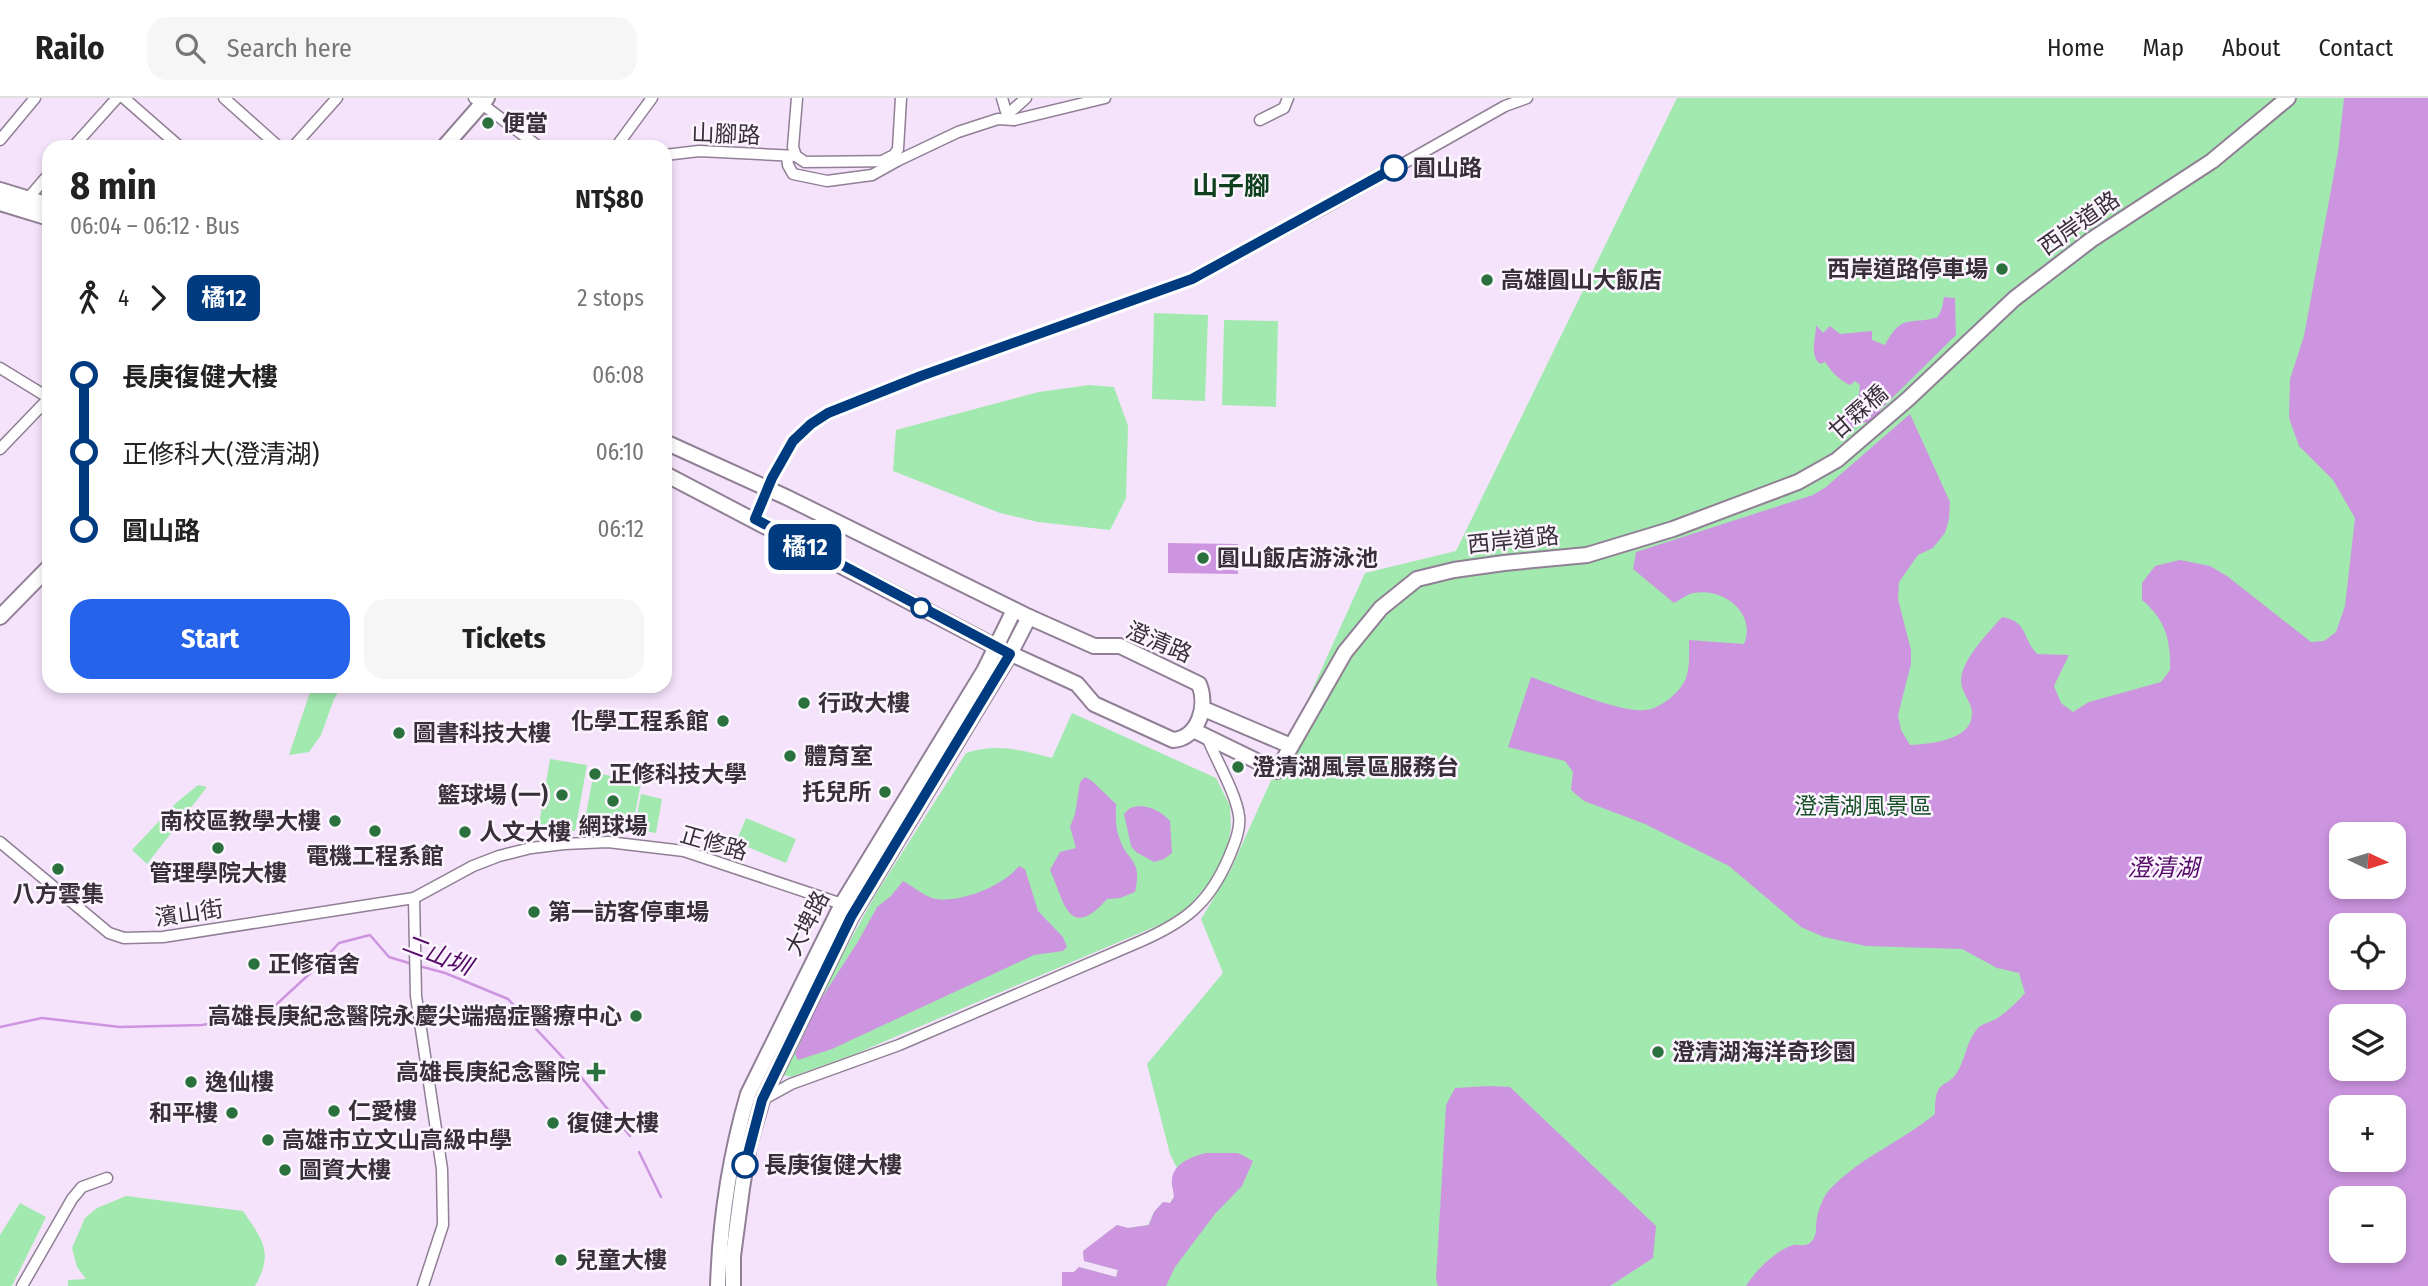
<!DOCTYPE html>
<meta charset="utf-8">
<style>
:root{--surface:#fff;--page:#f6f6f6;--text:#222;--muted:#767676;--line:#e0e0e0;--accent:#2563eb}
body{margin:0;font-family:"Fira Sans Condensed","Noto Sans TC",sans-serif;background:var(--page);color:var(--text);height:100vh;display:flex;flex-direction:column;font-size:26px;white-space:nowrap}
*{box-sizing:border-box;margin:0}
p{font-size:23px;color:var(--muted)}
.icon{flex:none;width:38px;height:38px;fill:none;stroke:currentColor;stroke-width:2;stroke-linecap:round;stroke-linejoin:round}
.map{position:relative;flex:1;overflow:hidden}
.details{position:absolute;left:42px;top:42px;width:630px;height:553px;display:flex;flex-direction:column;background:var(--surface);border-radius:21px;box-shadow:0 4px 10px #0003}
.details>*{flex:none}
.badge{padding:0 14px;border-radius:10px;font-size:24px;line-height:46px}
.needle{width:46px;rotate:94deg}
.controls{position:absolute;left:2329px;top:724px;display:grid;gap:14px}
.controls a{display:grid;place-items:center;width:77px;height:77px;border-radius:14px;background:var(--surface);box-shadow:0 4px 10px #0003;font-size:35px}
.map>.badge{position:absolute;translate:-50% -50%;box-shadow:0 0 0 4px #fff}
.legs{display:flex;align-items:center;gap:10px;height:77px;padding:0 28px;font-size:23px}
.legs p{margin-inline-start:auto}
.overview{display:flex;align-items:center;justify-content:space-between;height:119px;padding:0 28px}
h1{font-size:38px;font-weight:700;line-height:52px}
.button{display:flex;gap:14px;margin-top:auto;padding:14px 28px}
.button a{flex:1;height:80px;border-radius:21px;background:var(--accent);color:#fff;font-size:28px;font-weight:700;line-height:80px;text-align:center}
.button a+a{background:var(--page);color:var(--text)}
ul{padding:0 28px;list-style:none}
li{display:flex;align-items:center;gap:24px;height:77px;font-size:26px}
li i{display:grid;place-items:center;width:10px;height:100%;margin:0 9px;background:currentColor}
li i::after{content:'';width:18px;height:18px;margin:-9px;border:5px solid;border-radius:50%;background:var(--surface)}
li p{margin-inline-start:auto}
li:first-child i{background:linear-gradient(#0000 50%,currentColor 0)}
li:last-child i{background:linear-gradient(currentColor 50%,#0000 0)}
header{display:flex;align-items:center;gap:42px;box-sizing:border-box;height:98px;padding:0 35px;background:var(--surface);border-bottom:2px solid var(--line)}
header strong{font-size:33px}
nav{display:flex;gap:38px;margin-inline-start:auto;font-size:24px}
.search{width:490px;height:63px;background:var(--page);display:flex;align-items:center;gap:18px;box-sizing:border-box;padding:0 24px;border-radius:21px;color:var(--muted);font-size:26px}
.map>svg:first-child{display:block}
</style>
<header>
<strong>Railo</strong>
<div class="search"><svg class="icon" aria-label="search" viewBox="0 0 24 24"><circle cx="10" cy="10" r="6"/><path d="M15 15l6 6"/></svg>Search here</div>
<nav><a>Home</a><a>Map</a><a>About</a><a>Contact</a></nav>
</header>
<div class="map">
<svg width="2428" height="1188" viewBox="0 0 2428 1188">
<rect width="100%" height="100%" fill="#f5e3fb"/>
<g fill="#a2e9af" fill-rule="evenodd">
<path d="M 1677,0 L 2428,0 L 2428,1188 L 1062,1188 L 1062,1174 L 1074,1174 L 1079,1169 L 1116,1179 L 1118,1172 L 1084,1163 L 1083,1153 L 1117,1127 L 1128,1130 L 1148,1127 L 1154,1114 L 1163,1104 L 1170,1105 L 1174,1099 L 1172,1082 L 1177,1070 L 1170,1056 L 1147,966 L 1223,875 L 1201,821 L 1230,773 L 1365,475 L 1456,453 ZM 2342,737 L 2394,737 L 2394,789 L 2342,789 ZM 2342,828 L 2394,828 L 2394,880 L 2342,880 ZM 2342,919 L 2394,919 L 2394,971 L 2342,971 ZM 2342,1010 L 2394,1010 L 2394,1062 L 2342,1062 ZM 2342,1101 L 2394,1101 L 2394,1153 L 2342,1153 Z"/>
<path d="M 1154,215 L 1208,217 L 1205,303 L 1152,301 Z"/>
<path d="M 1224,222 L 1278,223 L 1276,309 L 1222,307 Z"/>
<path d="M 1089,287 L 1114,289 L 1128,328 L 1126,400 L 1110,432 L 1038,424 L 1000,415 L 893,373 L 896,332 L 1039,294 Z"/>
<path d="M 312,588 L 342,588 L 334,601 L 321,637 L 309,654 L 289,657 Z"/>
<path d="M 1072,615 L 1216,680 L 1230,708 L 1231,729 L 1227,753 L 1208,786 L 1188,809 L 1166,824 L 855,956 L 791,979 L 783,977 L 781,967 L 877,794 L 966,655 C 996,645 1022,652 1052,660 Z"/>
<path d="M 550,661 L 587,667 L 575,733 L 539,727 Z"/>
<path d="M 594,674 L 641,685 L 632,731 L 585,721 Z"/>
<path d="M 198,687 L 207,689 L 147,766 L 132,752 L 176,705 Z"/>
<path d="M 641,696 L 662,701 L 656,735 L 634,731 Z"/>
<path d="M 746,720 L 796,741 L 786,765 L 736,744 Z"/>
<path d="M 126,1098 L 243,1113 C 263,1142 274,1155 255,1188 L 68,1188 L 68,1182 L 86,1181 L 77,1169 L 72,1150 L 85,1120 L 97,1110 Z"/>
<path d="M 20,1105 L 46,1119 L 12,1188 L 0,1188 L 0,1137 Z"/>
</g>
<g fill="#cd95e0" fill-rule="evenodd">
<path d="M 2344,0 L 2428,0 L 2428,1188 L 1746,1188 C 1754,1174 1778,1150 1794,1147 C 1800,1146 1804,1149 1810,1145 C 1818,1138 1815,1129 1817,1120 C 1818,1112 1824,1097 1830,1091 C 1861,1059 1902,1043 1935,1016 C 1935,976 1947,994 1959,971 C 1966,958 1967,943 1977,931 C 1981,926 1990,924 1996,921 C 2007,914 2016,905 2025,895 L 2019,875 L 1997,870 L 1962,851 L 1866,848 L 1824,839 L 1801,829 L 1729,768 L 1645,726 L 1584,703 L 1571,692 L 1573,674 L 1565,663 L 1508,649 L 1531,579 C 1557,588 1621,615 1645,612 C 1660,611 1681,594 1686,580 C 1690,569 1689,554 1689,542 L 1744,546 C 1757,515 1723,489 1694,495 C 1687,496 1680,502 1674,505 L 1633,471 L 1636,454 L 1813,397 L 1826,389 L 1910,316 L 1950,404 L 1949,421 L 1945,435 L 1933,450 L 1918,457 L 1899,484 L 1898,501 L 1911,552 L 1911,566 L 1898,617 L 1901,632 L 1910,647 C 1931,646 1979,642 1971,609 C 1968,600 1961,592 1961,583 C 1961,562 1989,534 2002,519 C 2029,524 2021,539 2037,556 L 2069,557 L 2054,588 L 2061,605 L 2073,614 L 2089,604 L 2161,584 L 2170,572 C 2171,542 2165,521 2142,502 L 2142,485 L 2155,468 L 2180,462 L 2210,468 L 2227,478 L 2311,544 L 2324,543 L 2336,534 L 2345,508 L 2355,420 L 2333,382 L 2299,348 L 2289,320 L 2290,281 L 2304,238 L 2338,54 ZM 2342,737 L 2394,737 L 2394,789 L 2342,789 ZM 2342,828 L 2394,828 L 2394,880 L 2342,880 ZM 2342,919 L 2394,919 L 2394,971 L 2342,971 ZM 2342,1010 L 2394,1010 L 2394,1062 L 2342,1062 ZM 2342,1101 L 2394,1101 L 2394,1153 L 2342,1153 Z"/>
<path d="M 1944,199 L 1955,200 L 1956,237 L 1880,312 L 1880,316 L 1870,325 L 1861,324 L 1842,338 C 1844,320 1845,310 1859,298 L 1860,287 L 1855,283 L 1850,287 C 1839,282 1831,273 1825,264 L 1820,266 C 1809,256 1816,241 1816,227 L 1823,235 L 1830,228 L 1840,236 L 1872,233 L 1872,242 L 1885,247 C 1902,214 1910,228 1938,219 L 1942,210 Z"/>
<path d="M 1168,445 L 1238,446 L 1238,476 L 1168,475 Z"/>
<path d="M 1085,679 L 1092,683 L 1116,706 C 1116,717 1115,728 1119,739 C 1127,765 1143,760 1135,794 L 1120,800 L 1107,801 C 1068,845 1064,802 1050,772 L 1060,754 L 1076,750 L 1070,729 L 1075,716 L 1080,684 Z"/>
<path d="M 1138,708 C 1153,709 1160,713 1170,723 L 1172,755 L 1164,761 L 1154,764 L 1136,754 L 1131,748 L 1124,716 L 1130,710 Z"/>
<path d="M 1019,768 L 1025,771 L 1038,813 L 1063,839 L 1067,849 L 1063,853 L 1034,857 L 832,951 L 798,962 L 795,956 L 819,904 L 859,842 L 877,809 L 891,798 L 903,783 C 912,788 923,797 932,800 C 957,807 1004,788 1019,768 Z"/>
<path d="M 1489,988 L 1510,989 L 1656,1128 L 1653,1160 L 1610,1188 L 1438,1188 L 1436,1182 L 1446,1007 L 1455,990 Z"/>
<path d="M 1206,1055 L 1238,1055 L 1253,1063 L 1242,1088 L 1215,1116 L 1175,1169 L 1166,1188 L 1062,1188 L 1062,1174 L 1074,1174 L 1079,1169 L 1116,1179 L 1118,1172 L 1084,1163 L 1083,1153 L 1117,1127 L 1128,1130 L 1149,1127 L 1154,1114 L 1163,1104 L 1170,1105 L 1174,1099 C 1174,1094 1171,1087 1172,1082 C 1173,1065 1193,1058 1206,1055 Z"/>
</g>
<g fill="none" stroke-linecap="round" stroke-linejoin="round">
<g stroke="#cd95e0" stroke-width="2.5">
<path d="M 419,868 L 445,875 L 508,901 L 581,979 L 630,1038"/>
<path d="M 0,929 L 42,920 L 120,929 L 202,927 L 267,915 L 317,869 L 339,845 L 370,837 L 389,859 L 412,866"/>
<path d="M 639,1054 L 661,1099"/>
</g>
<defs>
<g id="street">
<path d="M 124,0 L 180,49"/>
<path d="M 224,0 L 279,49"/>
<path d="M 474,0 L 539,49"/>
<path d="M 1002,0 L 1007,17 L 1014,22"/>
<path d="M 1007,17 L 1026,0"/>
<path d="M 1260,22 L 1284,10 L 1288,0"/>
<path d="M 0,42 L 35,0"/>
<path d="M 73,49 L 117,0"/>
<path d="M 293,49 L 337,0"/>
<path d="M 616,49 L 652,0"/>
<path d="M 665,57 L 699,53 L 796,58 L 805,64 L 897,63 L 958,34 L 998,21 L 1014,22 L 1105,0"/>
<path d="M 787,58 L 788,67 L 793,76 L 827,83 L 872,77 L 897,63"/>
<path d="M 796,58 L 793,49 L 797,0"/>
<path d="M 884,62 L 894,57 L 898,51 L 901,0"/>
<path d="M 24,105 L 49,76"/>
<path d="M 0,270 L 49,300"/>
<path d="M 0,351 L 49,300"/>
<path d="M 755,421 L 772,379 L 793,343 L 811,326 L 828,315 L 921,278 L 1192,181 L 1323,111 L 1505,8 L 1527,0"/>
<path d="M 0,744 L 109,835 L 124,840 L 163,839 L 414,800 L 473,768 L 499,758 L 531,750 L 564,746 L 608,744 L 684,753 L 842,806"/>
<path d="M 414,800 L 416,898 L 442,1071 L 443,1127 L 423,1188"/>
<path d="M 762,1002 L 791,986 L 899,947 L 1139,844 C 1185,824 1209,806 1229,759 C 1234,747 1241,731 1239,718 C 1236,695 1216,662 1207,639"/>
<path d="M 22,1188 L 72,1101 L 82,1089 L 107,1080"/>
</g>
<g id="secondary">
<path d="M 444,49 L 487,0"/>
<path d="M 0,92 L 49,107"/>
<path d="M 0,105 L 49,120"/>
<path d="M 665,344 L 786,399 L 1029,519 L 1094,548 L 1120,548 L 1199,586 C 1208,607 1199,640 1173,642 L 1094,606 L 1077,586 L 996,549 L 665,376"/>
<path d="M 0,519 L 49,469"/>
<path d="M 1204,611 L 1291,648"/>
<path d="M 1193,632 L 1277,673 L 1345,554 L 1381,510 L 1417,481 L 1454,472 L 1504,465 L 1587,457 L 1673,431 L 1798,384 L 1837,362 L 1908,301 L 2014,201 L 2091,142 L 2212,63 L 2288,0"/>
<path d="M 718,1188 C 720,1124 730,1058 748,996 L 842,806 L 984,573 L 1014,512"/>
<path d="M 733,1188 L 733,1158 L 742,1090 L 749,1047 L 762,1002 L 851,819 L 1010,556 L 1029,519"/>
</g>
</defs>
<use href="#street" stroke="#907f95" stroke-width="13"/>
<use href="#secondary" stroke="#907f95" stroke-width="18"/>
<use href="#street" stroke="#fff" stroke-width="10"/>
<use href="#secondary" stroke="#fff" stroke-width="14"/>
</g>
<g fill="none" stroke-linecap="round" stroke-linejoin="round">
<defs>
<path id="line-1" d="M 745,1067 L 762,1002 L 851,819 L 1010,556 L 755,421 L 772,380 L 793,343 L 811,326 L 828,315 L 921,278 L 1192,181 L 1394,70"/>
</defs>
<use href="#line-1" stroke="#fff" stroke-width="16"/>
<use href="#line-1" stroke="#003b80" stroke-width="10"/>
</g>
<g fill="#2a713d" stroke="#fcf5ff" stroke-width="2.5">
<circle cx="488" cy="25" r="7"/>
<circle cx="2002" cy="171" r="7"/>
<circle cx="1487" cy="182" r="7"/>
<circle cx="1203" cy="460" r="7"/>
<circle cx="804" cy="605" r="7"/>
<circle cx="723" cy="623" r="7"/>
<circle cx="399" cy="635" r="7"/>
<circle cx="790" cy="658" r="7"/>
<circle cx="1238" cy="669" r="7"/>
<circle cx="595" cy="676" r="7"/>
<circle cx="885" cy="694" r="7"/>
<circle cx="562" cy="697" r="7"/>
<circle cx="613" cy="703" r="7"/>
<circle cx="335" cy="723" r="7"/>
<circle cx="375" cy="733" r="7"/>
<circle cx="465" cy="734" r="7"/>
<circle cx="218" cy="750" r="7"/>
<circle cx="58" cy="771" r="7"/>
<circle cx="534" cy="814" r="7"/>
<circle cx="254" cy="866" r="7"/>
<circle cx="636" cy="918" r="7"/>
<circle cx="1658" cy="954" r="7"/>
<path d="M592.5 963.5h7v7h7v7h-7v7h-7v-7h-7v-7h7z"/>
<circle cx="191" cy="984" r="7"/>
<circle cx="334" cy="1013" r="7"/>
<circle cx="232" cy="1015" r="7"/>
<circle cx="553" cy="1025" r="7"/>
<circle cx="268" cy="1042" r="7"/>
<circle cx="285" cy="1072" r="7"/>
<circle cx="561" cy="1162" r="7"/>
</g>
<g fill="#fff" stroke="#003b80" stroke-width="3.5">
<circle cx="1394" cy="70" r="12"/>
<circle cx="921" cy="510" r="9"/>
<circle cx="745" cy="1067" r="12"/>
</g>
<g text-anchor="middle" stroke-width="5" stroke-linejoin="round" paint-order="stroke">
<g font-size="23" font-weight="bold" fill="#373039" stroke="#fcf5ff" text-anchor="start">
<text x="502" y="33">便當</text>
<text x="1988" y="179" text-anchor="end">西岸道路停車場</text>
<text x="1501" y="190">高雄圓山大飯店</text>
<text x="1217" y="468">圓山飯店游泳池</text>
<text x="818" y="613">行政大樓</text>
<text x="709" y="631" text-anchor="end">化學工程系館</text>
<text x="413" y="643">圖書科技大樓</text>
<text x="804" y="666">體育室</text>
<text x="1252" y="677">澄清湖風景區服務台</text>
<text x="609" y="684">正修科技大學</text>
<text x="871" y="702" text-anchor="end">托兒所</text>
<text x="548" y="705" text-anchor="end">籃球場 (一)</text>
<text x="321" y="731" text-anchor="end">南校區教學大樓</text>
<text x="613" y="736" text-anchor="middle">網球場</text>
<text x="479" y="742">人文大樓</text>
<text x="375" y="766" text-anchor="middle">電機工程系館</text>
<text x="218" y="783" text-anchor="middle">管理學院大樓</text>
<text x="58" y="804" text-anchor="middle">八方雲集</text>
<text x="548" y="822">第一訪客停車場</text>
<text x="268" y="874">正修宿舍</text>
<text x="622" y="926" text-anchor="end">高雄長庚紀念醫院永慶尖端癌症醫療中心</text>
<text x="1672" y="962">澄清湖海洋奇珍園</text>
<text x="580" y="982" text-anchor="end">高雄長庚紀念醫院</text>
<text x="205" y="992">逸仙樓</text>
<text x="348" y="1021">仁愛樓</text>
<text x="218" y="1023" text-anchor="end">和平樓</text>
<text x="567" y="1033">復健大樓</text>
<text x="282" y="1050">高雄市立文山高級中學</text>
<text x="299" y="1080">圖資大樓</text>
<text x="575" y="1170">兒童大樓</text>
</g>
<g font-size="23" fill="#373039" stroke="#fcf5ff">
<text transform="translate(726 36) rotate(2)" y="8">山腳路</text>
<text transform="translate(2079 125) rotate(-35)" y="8">西岸道路</text>
<text transform="translate(1858 314) rotate(-41)" y="8">甘霖橋</text>
<text transform="translate(1513 442) rotate(-6)" y="8">西岸道路</text>
<text transform="translate(1159 544) rotate(23)" y="8">澄清路</text>
<text transform="translate(714 745) rotate(16)" y="8">正修路</text>
<text transform="translate(189 815) rotate(-8)" y="8">濱山街</text>
<text transform="translate(807 825) rotate(-63)" y="8">大埤路</text>
</g>
<g font-size="23" font-weight="bold" fill="#373039" stroke="#fcf5ff" text-anchor="start">
<text x="1413" y="78">圓山路</text>
<text x="764" y="1075">長庚復健大樓</text>
</g>
<g font-size="23" fill="#185128" stroke="#fcf5ff">
<text x="1863" y="716">澄清湖風景區</text>
</g>
<g font-size="24" font-style="italic" fill="#540a67" stroke="#fcf5ff">
<text x="2163" y="778">澄清湖</text>
<text transform="translate(437 857) rotate(21)" y="8">二山圳</text>
</g>
<g font-size="26" font-weight="bold" fill="#0e401d" stroke="#fcf5ff">
<text x="1231" y="97">山子腳</text>
</g>
</g>
</svg>
<div class="controls">
<a><svg class="needle" viewBox="-14 -14 28 28"><path d="M0-13l5 13h-10z" fill="#e53935"/><path d="M0 13l5-13h-10z" fill="#767676"/></svg></a>
<a><svg class="icon" aria-label="locate" viewBox="0 0 24 24"><circle cx="12" cy="12" r="6"/><path d="M12 2v4M12 18v4M2 12h4M18 12h4"/></svg></a>
<a><svg class="icon" aria-label="layers" viewBox="0 0 24 24"><path d="M12 4l9 5-9 5-9-5zM3 14l9 5 9-5"/></svg></a>
<a>+</a>
<a>−</a>
</div>
<b class="badge" style="left:805px;top:449px;background:#003b80;color:#fff">橘12</b>
<section class="details">
<div class="overview"><div><h1>8 min</h1><p>06:04 – 06:12 · Bus</p></div><b>NT$80</b></div>
<div class="legs"><svg class="icon" aria-label="walk" viewBox="0 0 24 24"><circle cx="13" cy="4" r="2"/><path d="M13 8l-2 6 4 7M11 14l-3 7M7 12l3-4h3l4 4"/></svg>4<svg class="icon" aria-label="forward" viewBox="0 0 24 24"><path d="M9 5l7 7-7 7"/></svg><b class="badge" style="background:#003b80;color:#fff">橘12</b><p>2 stops</p></div>
<ul>
<li><i style="color:#003b80"></i><b>長庚復健大樓</b><p>06:08</p></li>
<li><i style="color:#003b80"></i><span>正修科大(澄清湖)</span><p>06:10</p></li>
<li><i style="color:#003b80"></i><b>圓山路</b><p>06:12</p></li>
</ul>
<div class="button"><a>Start</a><a>Tickets</a></div>
</section>
</div>
